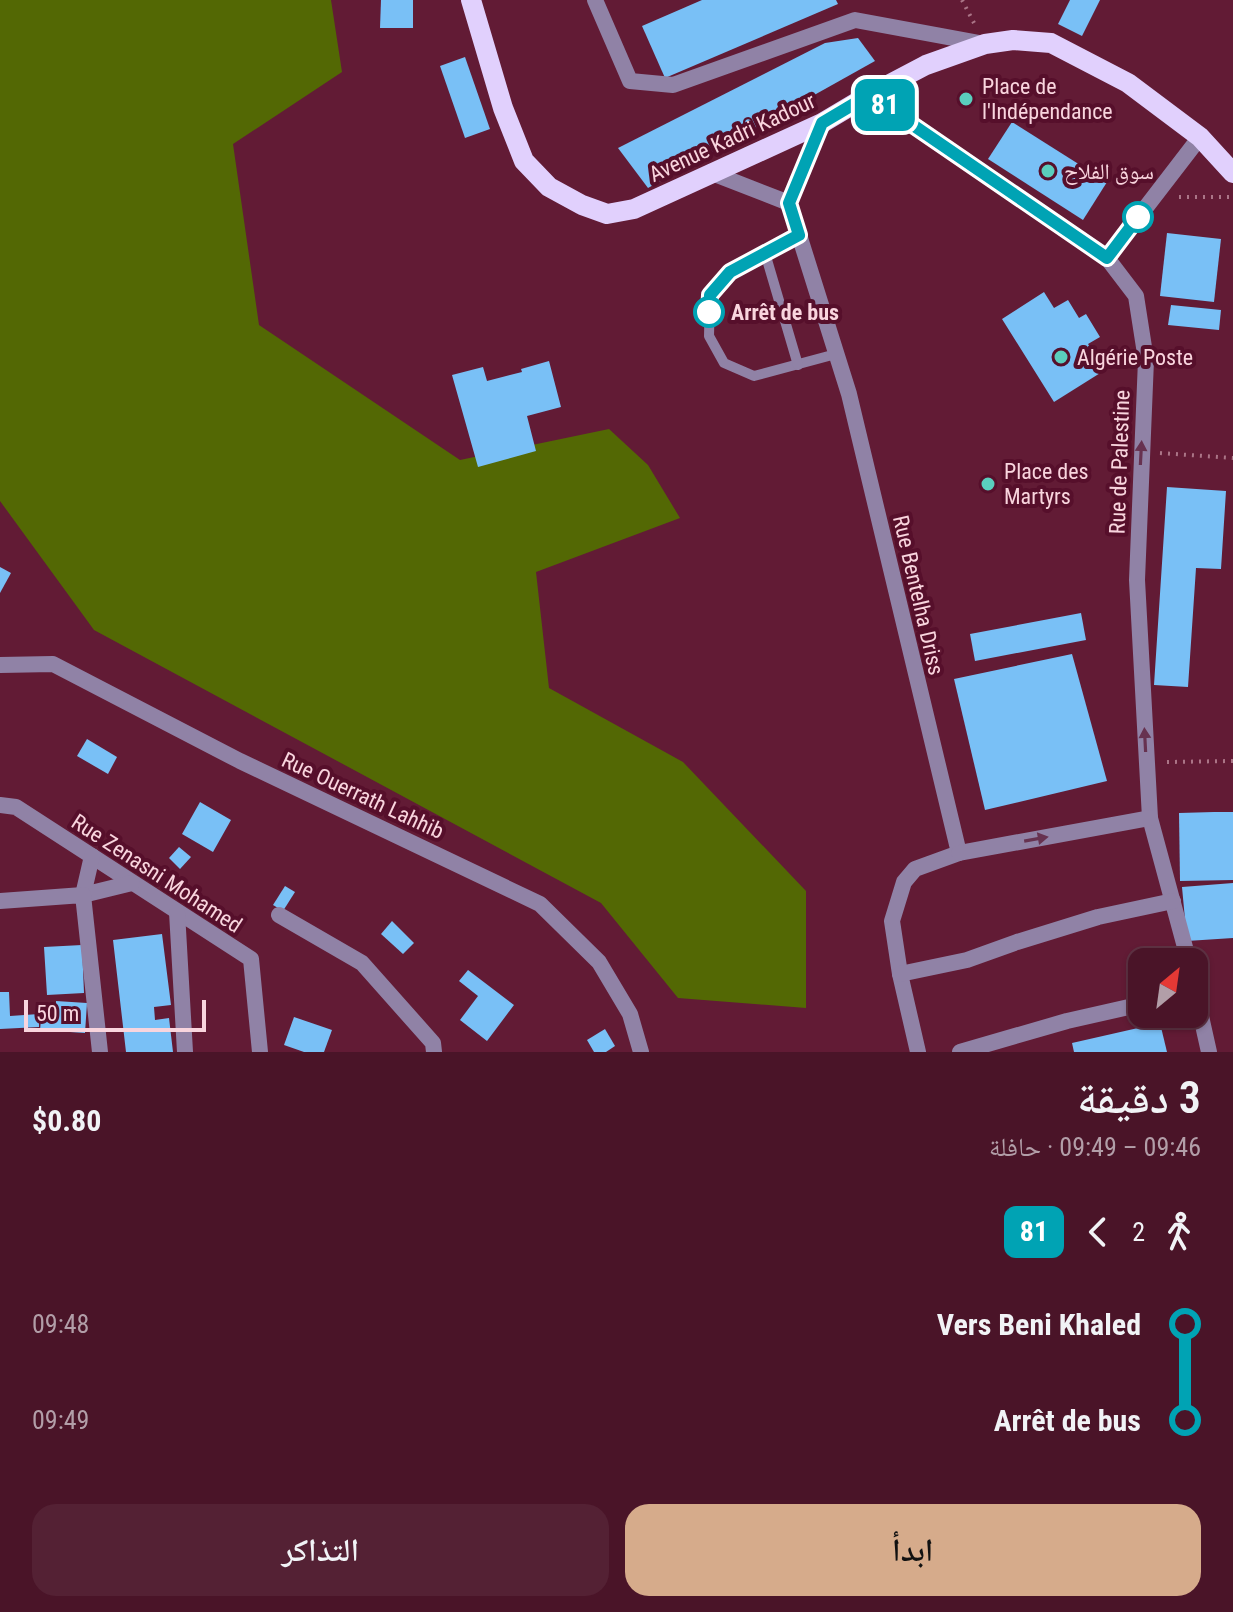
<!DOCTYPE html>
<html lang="ar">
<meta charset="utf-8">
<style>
:root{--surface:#4a1428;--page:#542134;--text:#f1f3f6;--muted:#b29ea8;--line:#613345;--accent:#d6ab8b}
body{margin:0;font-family:"Roboto Condensed","Noto Naskh Arabic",sans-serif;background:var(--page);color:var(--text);direction:rtl;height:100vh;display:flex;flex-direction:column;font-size:30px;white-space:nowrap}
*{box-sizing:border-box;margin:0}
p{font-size:26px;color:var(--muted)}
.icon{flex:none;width:44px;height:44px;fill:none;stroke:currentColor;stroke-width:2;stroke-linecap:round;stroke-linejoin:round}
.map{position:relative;height:1052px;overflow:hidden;direction:ltr}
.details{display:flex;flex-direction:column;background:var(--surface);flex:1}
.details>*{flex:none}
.badge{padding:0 16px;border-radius:12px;font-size:28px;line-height:52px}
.needle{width:52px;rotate:29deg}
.buttons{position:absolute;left:1128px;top:948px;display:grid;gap:16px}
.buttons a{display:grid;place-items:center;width:80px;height:80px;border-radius:16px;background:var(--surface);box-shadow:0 2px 6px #0004,0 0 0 2px var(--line);font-size:40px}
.scale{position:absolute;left:24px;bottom:20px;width:182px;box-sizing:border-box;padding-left:8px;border:4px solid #f9d5de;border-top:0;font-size:22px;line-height:28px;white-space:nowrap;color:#f9d5de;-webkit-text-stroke:6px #560f2b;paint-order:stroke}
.map>.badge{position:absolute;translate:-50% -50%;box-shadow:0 0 0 4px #fff}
.legs{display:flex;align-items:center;gap:12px;height:88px;padding:0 32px;font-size:26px}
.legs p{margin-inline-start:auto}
.overview{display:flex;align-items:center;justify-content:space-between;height:136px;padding:0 32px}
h1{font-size:44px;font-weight:600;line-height:60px}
.primary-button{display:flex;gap:16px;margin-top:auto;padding:16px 32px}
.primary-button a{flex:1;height:92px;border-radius:24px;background:var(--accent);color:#111;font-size:32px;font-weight:600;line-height:92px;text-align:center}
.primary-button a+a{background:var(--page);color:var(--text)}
ul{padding:0 32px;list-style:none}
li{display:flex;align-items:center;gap:28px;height:96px;font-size:30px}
li i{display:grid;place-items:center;width:12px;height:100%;margin:0 10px;background:currentColor}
li i::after{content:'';width:20px;height:20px;margin:-10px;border:6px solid;border-radius:50%;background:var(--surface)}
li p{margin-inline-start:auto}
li:first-child i{background:linear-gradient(#0000 50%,currentColor 0)}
li:last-child i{background:linear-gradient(currentColor 50%,#0000 0)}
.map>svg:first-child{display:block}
</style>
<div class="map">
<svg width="1233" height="1052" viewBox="0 0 1233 1052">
<rect width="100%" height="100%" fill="#621b35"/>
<path fill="#536804" d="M 0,0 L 331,0 L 342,72 L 233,144 L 259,325 L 460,460 L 609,429 L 648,465 L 680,518 L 536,572 L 549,688 L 683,762 L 806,891 L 806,1008 L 678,998 L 601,903 L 94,630 L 0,501 Z"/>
<g fill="#79c0f6">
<path d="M 381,0 L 413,0 L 413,28 L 380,28 Z"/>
<path d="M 702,0 L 836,0 L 838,4 L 665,78 L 642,26 Z"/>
<path d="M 1070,0 L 1100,0 L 1082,36 L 1058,24 Z"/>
<path d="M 858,38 L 875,61 L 648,188 L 618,148 L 825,43 Z"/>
<path d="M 465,57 L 490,129 L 465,138 L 440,66 Z"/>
<path d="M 1012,122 L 1107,182 L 1083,220 L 988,159 Z"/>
<path d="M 1167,233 L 1221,239 L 1214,302 L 1160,296 Z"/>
<path d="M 1044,292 L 1054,308 L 1068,300 L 1079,318 L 1086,314 L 1100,337 L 1088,344 L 1105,370 L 1054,402 L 1002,319 Z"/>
<path d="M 1171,305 L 1221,310 L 1219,330 L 1168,325 Z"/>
<path d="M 549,361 L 561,407 L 527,416 L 536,451 L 478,467 L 452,375 L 483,367 L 487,381 L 522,372 L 521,369 Z"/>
<path d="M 1167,487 L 1226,491 L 1221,569 L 1196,568 L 1188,687 L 1154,685 Z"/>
<path d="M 0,567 L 11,573 L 0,593 Z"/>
<path d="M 1081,613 L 1086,640 L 975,661 L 970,634 Z"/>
<path d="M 1072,654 L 1107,781 L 985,810 L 954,679 Z"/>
<path d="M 87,739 L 117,757 L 108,774 L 77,756 Z"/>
<path d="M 200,802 L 231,820 L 213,852 L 182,834 Z"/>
<path d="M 1214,812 L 1233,812 L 1233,880 L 1180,881 L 1179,813 Z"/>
<path d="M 179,847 L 191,857 L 180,869 L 169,858 Z"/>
<path d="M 1233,883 L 1233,938 L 1187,941 L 1182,887 Z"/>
<path d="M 285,886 L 295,892 L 283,911 L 273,905 Z"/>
<path d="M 392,921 L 414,943 L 403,954 L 381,934 Z"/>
<path d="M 162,934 L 171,1005 L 154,1007 L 155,1020 L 169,1018 L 173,1052 L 126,1052 L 113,940 Z"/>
<path d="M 82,945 L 84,993 L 47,995 L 44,947 Z"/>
<path d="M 468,970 L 514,1005 L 487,1041 L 460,1020 L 478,996 L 459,981 Z"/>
<path d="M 0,992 L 9,992 L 10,1016 L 39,1014 L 39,1027 L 0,1029 Z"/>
<path d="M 56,1001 L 87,1003 L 85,1033 L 40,1030 L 42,1010 L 56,1011 Z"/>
<path d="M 294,1017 L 332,1030 L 324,1052 L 304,1052 L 284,1045 Z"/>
<path d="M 1160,1023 L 1167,1052 L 1074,1052 L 1072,1043 Z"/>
<path d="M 605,1029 L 615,1046 L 606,1052 L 594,1052 L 587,1040 Z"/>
</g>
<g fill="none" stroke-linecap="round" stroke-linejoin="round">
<g stroke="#ab7587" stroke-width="4" stroke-dasharray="2 6" stroke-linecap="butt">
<path d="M 962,0 L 974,23"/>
<path d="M 1179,197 L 1233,197"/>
<path d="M 1160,453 L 1233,458"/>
<path d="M 1167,762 L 1233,761"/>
</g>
<g stroke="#9082a6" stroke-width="10">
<path d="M 799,235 L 730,272 L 710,295 L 709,336 L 724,363 L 754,376 L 836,354"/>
<path d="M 765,253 L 798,365"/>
</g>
<g stroke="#9082a6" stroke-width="16">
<path d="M 595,0 L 630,81 L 673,85 L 855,20 L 985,44"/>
<path d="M 869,95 L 1107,258 L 1136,296 L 1146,360 L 1137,580 L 1150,818 L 1189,962"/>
<path d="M 822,123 L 789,203 L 849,394 L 959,853 L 915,869 L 904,882 L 892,921 L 900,974 L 918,1052"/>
<path d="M 712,173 L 789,203"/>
<path d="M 1107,258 L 1200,137"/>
<path d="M 0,665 L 53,664 L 240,761 L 540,904 L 599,962 L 630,1014 L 641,1052"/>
<path d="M 0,805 L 16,807 L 251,959 L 260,1052"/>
<path d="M 959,853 L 1150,818"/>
<path d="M 92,856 L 83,895 L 132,883"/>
<path d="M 0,901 L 83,895 L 100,1052"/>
<path d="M 177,912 L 185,1052"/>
<path d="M 279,915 L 362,963 L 433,1043 L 434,1052"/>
<path d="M 900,974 L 967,960 L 1017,942 L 1098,917 L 1173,901"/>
<path d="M 1194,985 L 1209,1052"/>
<path d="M 960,1052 L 1067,1021 L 1142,1004"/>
</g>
<path stroke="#e1d0fd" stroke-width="20" d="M 471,0 L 503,108 L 524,161 L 549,187 L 582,205 L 607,214 L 634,209 L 822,123 L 869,95 L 926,65 L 985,44 L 1013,40 L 1051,43 L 1128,83 L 1200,137 L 1233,173"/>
</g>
<defs><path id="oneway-solid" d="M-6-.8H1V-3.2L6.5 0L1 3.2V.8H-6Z" transform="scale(2)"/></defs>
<g fill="#673250">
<use href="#oneway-solid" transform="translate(1141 453) rotate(-87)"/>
<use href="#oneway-solid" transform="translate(1145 740) rotate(-93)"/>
<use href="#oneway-solid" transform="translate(1036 839) rotate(-10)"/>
</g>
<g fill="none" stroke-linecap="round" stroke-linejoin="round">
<defs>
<path id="line-1" d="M 709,312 L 710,295 L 730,272 L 799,235 L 789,203 L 822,123 L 869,95 L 1107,258 L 1138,217"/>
</defs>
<use href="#line-1" stroke="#fff" stroke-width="18"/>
<use href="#line-1" stroke="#00a3b4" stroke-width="12"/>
</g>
<g fill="#5acebd" stroke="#560f2b" stroke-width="3">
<circle cx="966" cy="99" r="8"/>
<circle cx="1048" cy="171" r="8"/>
<circle cx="1061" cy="357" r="8"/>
<circle cx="988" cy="484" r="8"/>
</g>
<g fill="#fff" stroke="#00a3b4" stroke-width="4">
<circle cx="1138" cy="217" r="14"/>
<circle cx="709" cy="312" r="14"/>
</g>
<g text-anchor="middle" stroke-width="8" stroke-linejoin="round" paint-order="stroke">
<g font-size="22" fill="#f9d5de" stroke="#560f2b" text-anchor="start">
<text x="982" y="94">Place de<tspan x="982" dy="25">l'Indépendance</tspan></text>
<text x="1064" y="179">سوق الفلاح</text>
<text x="1077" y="365">Algérie Poste</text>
<text x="1004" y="479">Place des<tspan x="1004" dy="25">Martyrs</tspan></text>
</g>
<g font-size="22" fill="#f9d5de" stroke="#560f2b">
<text transform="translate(732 137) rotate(-25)" y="8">Avenue Kadri Kadour</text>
<text transform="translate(1119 462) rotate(-88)" y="8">Rue de Palestine</text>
<text transform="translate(919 595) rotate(77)" y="8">Rue Bentelha Driss</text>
<text transform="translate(363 795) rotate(25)" y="8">Rue Ouerrath Lahhib</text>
<text transform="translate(157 873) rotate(33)" y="8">Rue Zenasni Mohamed</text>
</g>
<g font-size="22" font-weight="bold" fill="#f9d5de" stroke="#560f2b" text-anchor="start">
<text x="731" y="320">Arrêt de bus</text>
</g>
</g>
</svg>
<div class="buttons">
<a><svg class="needle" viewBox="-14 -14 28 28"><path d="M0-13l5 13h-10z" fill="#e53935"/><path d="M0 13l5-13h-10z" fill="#b29ea8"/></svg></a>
</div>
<div class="scale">50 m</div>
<b class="badge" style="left:885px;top:105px;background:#00a3b4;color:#fff">81</b>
</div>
<section class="details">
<div class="overview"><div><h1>3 دقيقة</h1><p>09:46 – 09:49 · حافلة</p></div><b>$0.80</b></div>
<div class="legs"><svg class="icon" aria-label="walk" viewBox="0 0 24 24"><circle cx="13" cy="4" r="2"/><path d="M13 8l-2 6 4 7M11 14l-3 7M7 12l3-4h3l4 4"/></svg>2<svg class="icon" aria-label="back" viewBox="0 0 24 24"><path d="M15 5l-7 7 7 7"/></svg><b class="badge" style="background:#00a3b4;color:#fff">81</b></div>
<ul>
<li><i style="color:#00a3b4"></i><b>Vers Beni Khaled</b><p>09:48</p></li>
<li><i style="color:#00a3b4"></i><b>Arrêt de bus</b><p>09:49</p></li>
</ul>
<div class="primary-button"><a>ابدأ</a><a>التذاكر</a></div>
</section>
